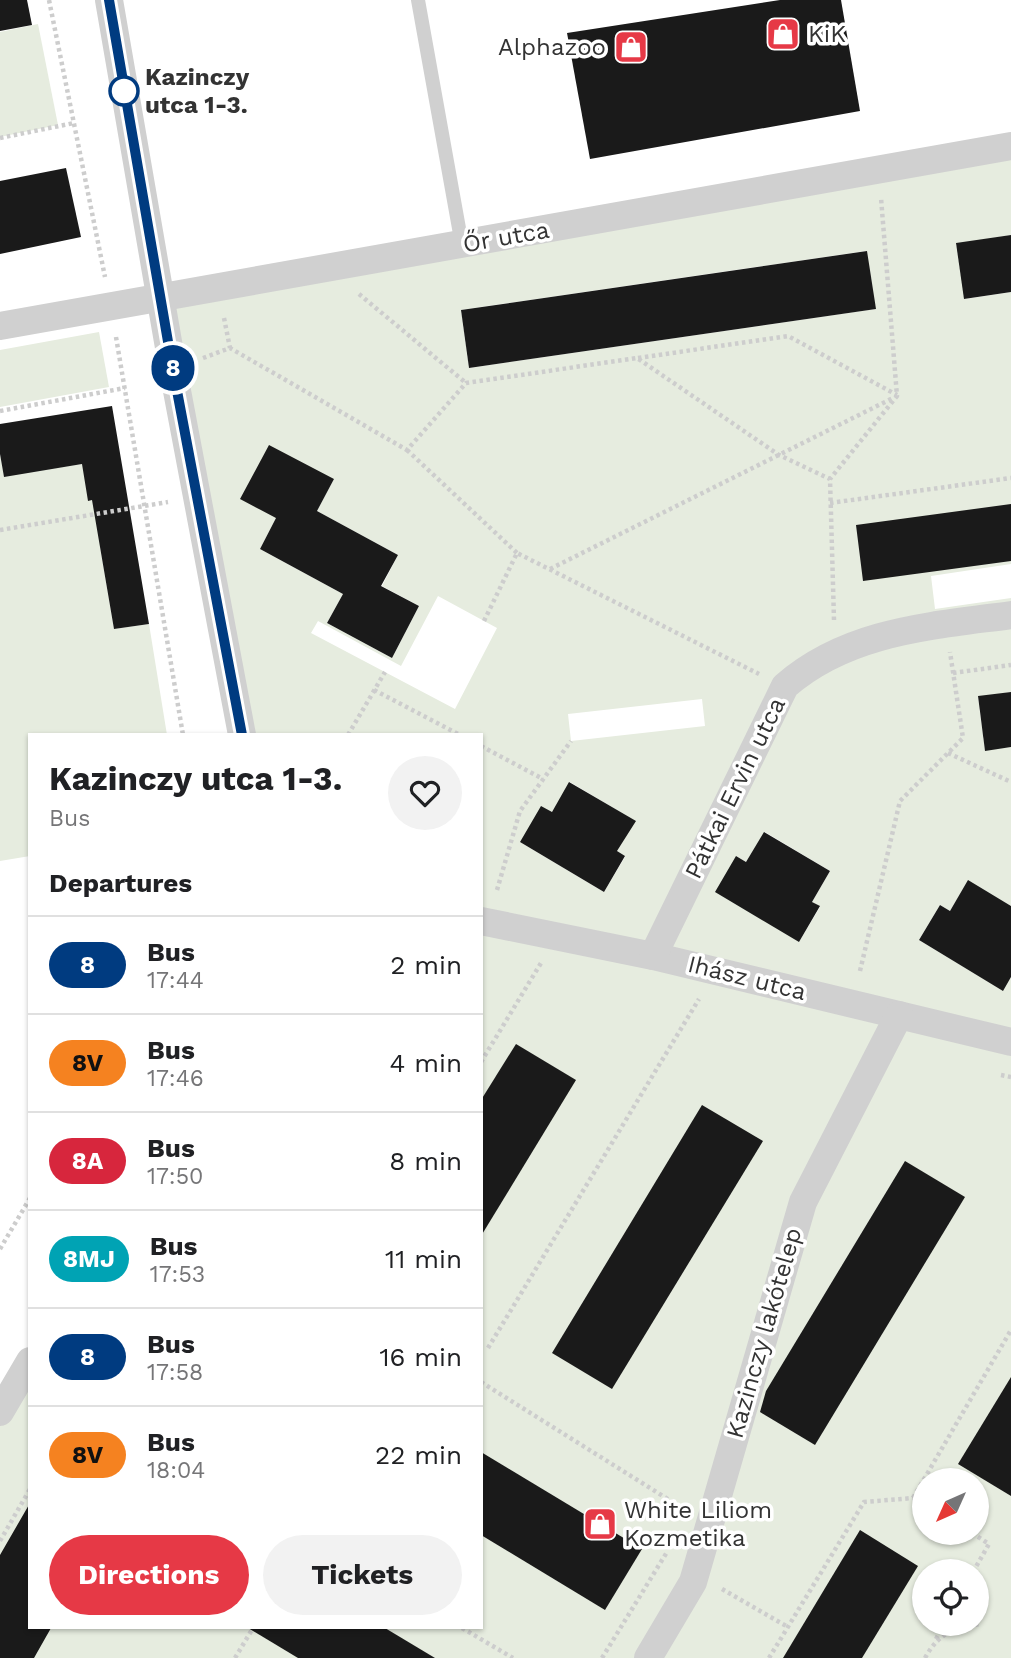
<!DOCTYPE html>
<meta charset="utf-8">
<style>
:root{--surface:#fff;--page:#f2f2f2;--text:#202124;--muted:#757577;--line:#e0e0e0;--accent:#e63946}
body{margin:0;font-family:"Work Sans",sans-serif;background:var(--page);color:var(--text);height:100vh;display:flex;flex-direction:column;font-size:26px;white-space:nowrap}
*{box-sizing:border-box;margin:0}
p{font-size:23px;color:var(--muted)}
.icon{flex:none;width:38px;height:38px;fill:none;stroke:currentColor;stroke-width:2;stroke-linecap:round;stroke-linejoin:round}
.map{position:relative;flex:1;overflow:hidden}
.details{position:absolute;left:28px;top:733px;width:455px;height:896px;display:flex;flex-direction:column;background:var(--surface);border-radius:0px;box-shadow:0 2px 5px #0004}
.details>*{flex:none}
.badge{padding:0 14px;border-radius:23px;font-size:24px;line-height:46px}
.needle{width:46px;rotate:225deg}
.controls{position:absolute;left:912px;top:1468px;display:grid;gap:14px}
.controls a{display:grid;place-items:center;width:77px;height:77px;border-radius:50%;background:var(--surface);box-shadow:0 2px 5px #0004;font-size:35px}
.map>.badge{position:absolute;translate:-50% -50%;box-shadow:0 0 0 4px #fff}
h2{padding:0 21px;font-size:26px;line-height:63px}
.round{display:grid;place-items:center;flex:none;width:74px;height:74px;border-radius:37px;background:var(--page)}
.head{display:flex;align-items:center;justify-content:space-between;height:119px;padding:0 21px}
h1{font-size:33px;font-weight:700;line-height:52px}
.cta{display:flex;gap:14px;margin-top:auto;padding:14px 21px}
.cta a{flex:1;height:80px;border-radius:42px;background:var(--accent);color:#fff;font-size:28px;font-weight:700;line-height:80px;text-align:center}
.cta a+a{background:var(--page);color:var(--text)}
ul{padding:0;list-style:none}
li{display:flex;align-items:center;gap:21px;height:98px;padding:0 21px;border-top:2px solid var(--line)}
li div{flex:1}
li b{display:block;font-size:26px}
li em{font-style:normal}
li .badge{min-width:77px;font-weight:700;text-align:center}
.map>svg:first-child{display:block}
</style>
<div class="map">
<svg width="1011" height="1658" viewBox="0 0 1011 1658">
<rect width="100%" height="100%" fill="#fff"/>
<g fill="#e6ecdf" fill-rule="evenodd">
<path d="M 38,24 L 58,125 L 0,137 L 0,32 Z"/>
<path d="M 1011,151 L 1011,235 L 956,244 L 965,299 L 1011,292 L 1011,564 L 931,576 L 935,609 L 1011,598 L 1011,692 L 978,697 L 985,750 L 1011,747 L 1011,906 L 968,881 L 950,911 L 940,905 L 919,940 L 1002,990 L 1011,977 L 1011,1037 L 481,916 L 481,735 L 247,735 L 165,301 ZM 866,251 L 875,309 L 469,368 L 461,310 ZM 334,479 L 317,511 L 398,555 L 382,586 L 419,606 L 392,658 L 327,623 L 343,594 L 260,549 L 276,518 ZM 438,596 L 497,628 L 455,709 L 311,633 L 318,621 L 401,666 ZM 702,699 L 705,726 L 571,741 L 568,714 ZM 570,782 L 635,821 L 617,851 L 625,857 L 604,892 L 520,842 L 552,812 ZM 765,832 L 830,871 L 812,902 L 820,907 L 799,942 L 736,856 L 746,862 Z"/>
<path d="M 99,332 L 109,387 L 0,407 L 0,350 Z"/>
<path d="M 0,454 L 4,476 L 82,464 L 127,494 L 100,547 L 114,629 L 149,624 L 167,735 L 30,735 L 30,856 L 0,861 Z"/>
<path d="M 481,927 L 1011,1049 L 1011,1658 L 0,1658 L 0,1425 L 30,1373 L 30,1628 L 481,1628 ZM 924,1480 L 976,1480 L 976,1533 L 924,1533 ZM 924,1572 L 976,1572 L 976,1624 L 924,1624 Z"/>
</g>
<g fill="#1a1a1a">
<path d="M 0,0 L 27,0 L 32,25 L 0,31 Z"/>
<path d="M 780,0 L 841,0 L 860,111 L 590,159 L 567,33 Z"/>
<path d="M 66,168 L 81,237 L 0,254 L 0,181 Z"/>
<path d="M 1011,235 L 1011,292 L 964,299 L 956,243 Z"/>
<path d="M 867,251 L 876,309 L 469,368 L 461,310 Z"/>
<path d="M 112,406 L 149,624 L 114,629 L 92,500 L 88,501 L 82,464 L 4,477 L 0,454 L 0,424 Z"/>
<path d="M 269,445 L 334,479 L 317,511 L 398,555 L 381,586 L 419,606 L 392,658 L 327,623 L 343,594 L 260,549 L 276,518 L 240,499 Z"/>
<path d="M 1011,504 L 1011,561 L 863,581 L 856,525 Z"/>
<path d="M 1011,692 L 1011,747 L 985,751 L 978,696 Z"/>
<path d="M 569,782 L 636,821 L 617,851 L 625,856 L 604,892 L 520,842 L 541,806 L 552,812 Z"/>
<path d="M 764,832 L 830,871 L 812,902 L 820,906 L 799,942 L 715,892 L 736,856 L 746,862 Z"/>
<path d="M 968,880 L 1011,906 L 1011,977 L 1003,991 L 919,940 L 940,905 L 950,911 Z"/>
<path d="M 516,1044 L 576,1080 L 481,1236 L 481,1100 Z"/>
<path d="M 702,1105 L 763,1141 L 612,1389 L 552,1353 Z"/>
<path d="M 905,1161 L 965,1197 L 815,1445 L 760,1412 L 766,1391 Z"/>
<path d="M 1011,1377 L 1011,1496 L 958,1464 Z"/>
<path d="M 481,1452 L 642,1549 L 605,1610 L 481,1535 Z"/>
<path d="M 30,1503 L 30,1628 L 51,1628 L 34,1658 L 0,1658 L 0,1555 Z"/>
<path d="M 860,1530 L 918,1566 L 862,1658 L 783,1658 Z"/>
<path d="M 248,1628 L 385,1628 L 435,1658 L 298,1658 Z"/>
</g>
<g fill="none" stroke-linecap="round" stroke-linejoin="round">
<g stroke="#cdcdcd" stroke-width="4.5" stroke-dasharray="3.5 3.5" stroke-linecap="butt">
<path d="M 49,0 L 105,277"/>
<path d="M 0,138 L 74,123"/>
<path d="M 359,294 L 466,383"/>
<path d="M 224,318 L 230,348"/>
<path d="M 116,337 L 183,735"/>
<path d="M 203,358 L 230,348 L 407,450 L 466,383 L 637,358 L 779,455 L 830,479"/>
<path d="M 638,358 L 788,336 L 897,395"/>
<path d="M 0,411 L 125,388"/>
<path d="M 407,450 L 517,553"/>
<path d="M 830,503 L 1011,478"/>
<path d="M 0,530 L 168,502"/>
<path d="M 550,569 L 893,398"/>
<path d="M 834,620 L 830,479 L 897,396 L 881,198"/>
<path d="M 484,621 L 517,553 L 759,674"/>
<path d="M 953,673 L 1011,665"/>
<path d="M 374,690 L 460,735"/>
<path d="M 348,735 L 385,672"/>
<path d="M 481,746 L 543,779"/>
<path d="M 948,753 L 1011,782"/>
<path d="M 497,890 L 520,811 L 571,741"/>
<path d="M 860,971 L 900,801 L 963,738 L 950,652"/>
<path d="M 481,1062 L 541,963"/>
<path d="M 1001,1075 L 1011,1077"/>
<path d="M 0,1249 L 30,1198"/>
<path d="M 488,1348 L 699,999"/>
<path d="M 481,1382 L 682,1508"/>
<path d="M 913,1498 L 1011,1330"/>
<path d="M 972,1533 L 989,1544 L 973,1572"/>
<path d="M 0,1541 L 30,1489"/>
<path d="M 722,1589 L 788,1627"/>
<path d="M 462,1628 L 513,1658"/>
<path d="M 936,1639 L 944,1624"/>
<path d="M 235,1658 L 253,1628"/>
<path d="M 602,1658 L 667,1552"/>
<path d="M 769,1658 L 864,1502 L 913,1498 L 924,1504"/>
<path d="M 925,1658 C 938,1634 955,1626 982,1624"/>
</g>
<path stroke="#d0d0d0" stroke-width="14" d="M 418,0 L 462,245"/>
<g stroke="#d0d0d0" stroke-width="28">
<path d="M 109,0 L 171,359 L 242,735"/>
<path d="M 0,326 L 1011,146"/>
<path d="M 481,921 L 653,956 L 1011,1042"/>
<path d="M 653,956 L 785,686 C 848,631 931,626 1011,615"/>
<path d="M 0,1412 L 30,1361"/>
<path d="M 648,1658 L 693,1582 L 803,1202 L 899,1015"/>
</g>
</g>
<g fill="none" stroke-linecap="round" stroke-linejoin="round">
<defs>
<path id="line" d="M 109,0 L 171,359 L 242,735"/>
</defs>
<use href="#line" stroke="#fff" stroke-width="16"/>
<use href="#line" stroke="#003b80" stroke-width="10"/>
</g>
<defs>
<symbol id="shop-square" viewBox="-11 -11 22 22"><rect x="-9" y="-9" width="18" height="18" rx="4" fill="#e63946" stroke="#fff"/><path d="M-5-2.5h2.3a2.7 3.5 0 0 1 5.4 0H5L5.5 6h-11ZM-1.5-2.5h3a1.5 2.3 0 0 0-3 0Z" fill="#fff"/></symbol>
</defs>
<g fill-rule="evenodd">
<use href="#shop-square" x="764" y="15" width="38" height="38"/>
<use href="#shop-square" x="612" y="28" width="38" height="38"/>
<use href="#shop-square" x="581" y="1505" width="38" height="38"/>
</g>
<circle fill="#fff" stroke="#003b80" stroke-width="3.5" cx="124" cy="91" r="14"/>
<g text-anchor="middle" stroke-width="7" stroke-linejoin="round" paint-order="stroke">
<g font-size="24" fill="#333" stroke="#fff" text-anchor="start">
<text x="808" y="42">KiK</text>
<text x="606" y="55" text-anchor="end">Alphazoo</text>
<text x="624" y="1518">White Liliom<tspan x="624" dy="28">Kozmetika</tspan></text>
</g>
<g font-size="24" font-weight="bold" fill="#333" stroke="#fff" text-anchor="start">
<text x="145" y="85">Kazinczy<tspan x="145" dy="28">utca 1-3.</tspan></text>
</g>
<g font-size="24" fill="#333" stroke="#fff">
<text transform="translate(506 237) rotate(-10)" y="8">Őr utca</text>
<text transform="translate(735 788) rotate(-64)" y="8">Pátkai Ervin utca</text>
<text transform="translate(747 978) rotate(14)" y="8">Ihász utca</text>
<text transform="translate(764 1333) rotate(-74)" y="8">Kazinczy lakótelep</text>
</g>
</g>
</svg>
<div class="controls">
<a><svg class="needle" viewBox="-14 -14 28 28"><path d="M0-13l5 13h-10z" fill="#e53935"/><path d="M0 13l5-13h-10z" fill="#757577"/></svg></a>
<a><svg class="icon" aria-label="locate" viewBox="0 0 24 24"><circle cx="12" cy="12" r="6"/><path d="M12 2v4M12 18v4M2 12h4M18 12h4"/></svg></a>
</div>
<b class="badge" style="left:173px;top:368px;background:#003b80;color:#fff">8</b>
<section class="details">
<div class="head"><div><h1>Kazinczy utca 1-3.</h1><p>Bus</p></div><a class="round"><svg class="icon" aria-label="heart" viewBox="0 0 24 24"><path d="M12 20l-8-8c-3-5 5-10 8-4 3-6 11-1 8 4z"/></svg></a></div>
<h2>Departures</h2>
<ul>
<li><span class="badge" style="background:#003b80;color:#fff">8</span><div><b>Bus</b><p>17:44</p></div><em>2 min</em></li>
<li><span class="badge" style="background:#f58220;color:#111">8V</span><div><b>Bus</b><p>17:46</p></div><em>4 min</em></li>
<li><span class="badge" style="background:#d7263d;color:#fff">8A</span><div><b>Bus</b><p>17:50</p></div><em>8 min</em></li>
<li><span class="badge" style="background:#00a3b4;color:#fff">8MJ</span><div><b>Bus</b><p>17:53</p></div><em>11 min</em></li>
<li><span class="badge" style="background:#003b80;color:#fff">8</span><div><b>Bus</b><p>17:58</p></div><em>16 min</em></li>
<li><span class="badge" style="background:#f58220;color:#111">8V</span><div><b>Bus</b><p>18:04</p></div><em>22 min</em></li>
</ul>
<div class="cta"><a>Directions</a><a>Tickets</a></div>
</section>
</div>
